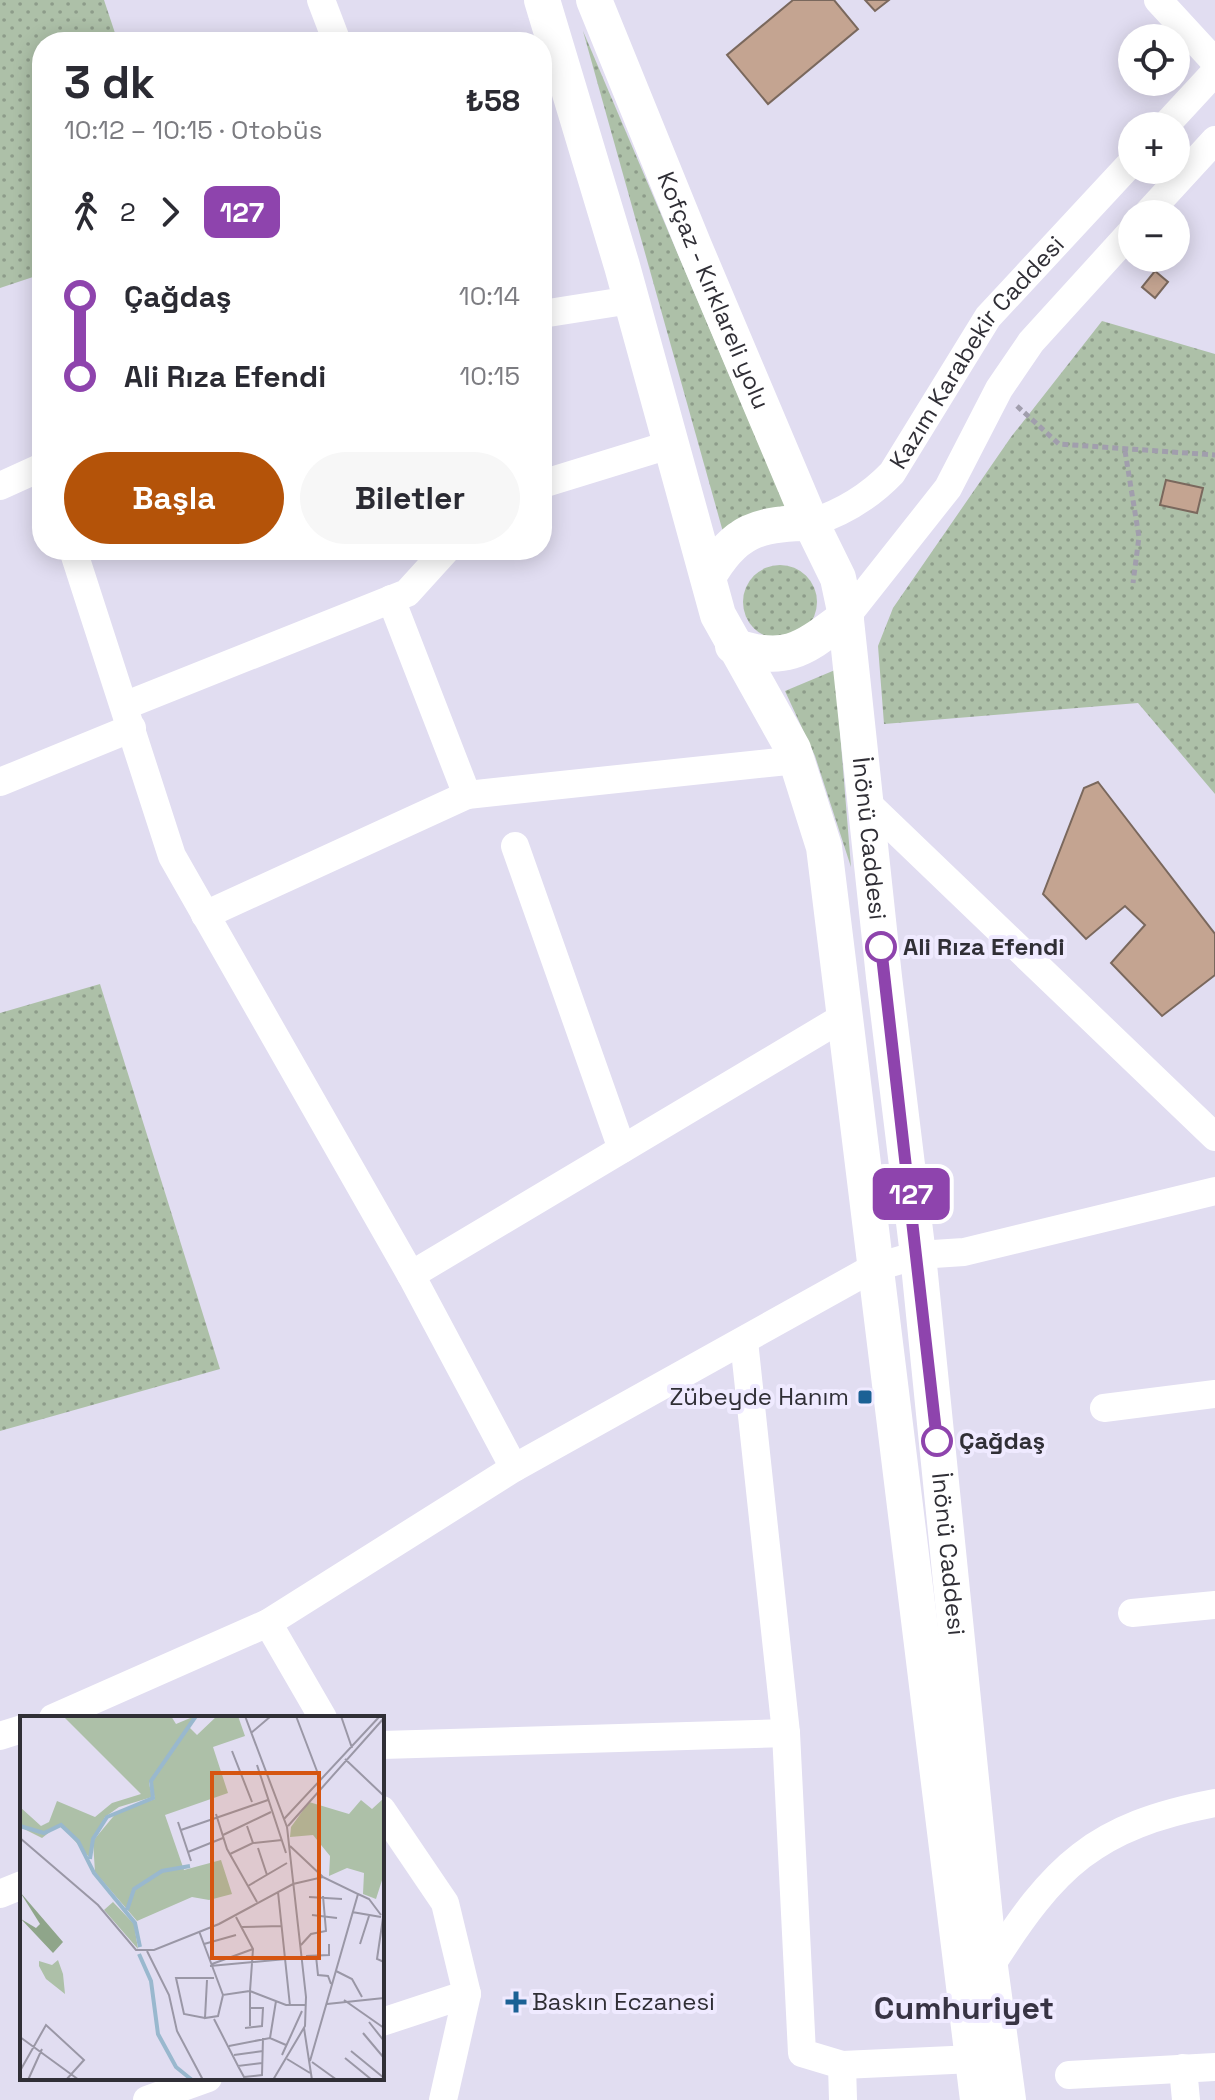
<!DOCTYPE html>
<html lang="tr">
<meta charset="utf-8">
<style>
:root{--surface:#fff;--page:#f7f7f7;--text:#2b2b33;--muted:#7c7c81;--accent:#b45309}
body{margin:0;font-family:"Space Grotesk",sans-serif;background:var(--page);color:var(--text);height:100vh;display:flex;flex-direction:column;font-size:30px;white-space:nowrap}
*{box-sizing:border-box;margin:0}
p{font-size:26px;color:var(--muted)}
.icon{flex:none;width:44px;height:44px;fill:none;stroke:currentColor;stroke-width:2;stroke-linecap:round;stroke-linejoin:round}
.map{position:relative;flex:1;overflow:hidden}
.panel{position:absolute;left:32px;top:32px;width:520px;height:528px;display:flex;flex-direction:column;background:var(--surface);border-radius:32px;box-shadow:0 4px 20px #0003}
.panel>*{flex:none}
.badge{padding:0 16px;border-radius:12px;font-size:28px;line-height:52px}
.fabs{position:absolute;left:1118px;top:24px;display:grid;gap:16px}
.fabs a{display:grid;place-items:center;width:72px;height:72px;border-radius:50%;background:var(--surface);box-shadow:0 4px 20px #0003;font-size:40px}
.map>.badge{position:absolute;translate:-50% -50%;box-shadow:0 0 0 4px #fff}
.legs{display:flex;align-items:center;gap:12px;height:88px;padding:0 32px;font-size:26px}
.legs p{margin-inline-start:auto}
.overview{display:flex;align-items:center;justify-content:space-between;height:136px;padding:0 32px}
h1{font-size:44px;font-weight:700;line-height:60px}
.action{display:flex;gap:16px;margin-top:auto;padding:16px 32px}
.action a{flex:1;height:92px;border-radius:48px;background:var(--accent);color:#fff;font-size:32px;font-weight:700;line-height:92px;text-align:center}
.action a+a{background:var(--page);color:var(--text)}
ul{padding:0 32px;list-style:none}
li{display:flex;align-items:center;gap:28px;height:80px;font-size:30px}
li i{display:grid;place-items:center;width:12px;height:100%;margin:0 10px;background:currentColor}
li i::after{content:'';width:20px;height:20px;margin:-10px;border:6px solid;border-radius:50%;background:var(--surface)}
li p{margin-inline-start:auto}
li:first-child i{background:linear-gradient(#0000 50%,currentColor 0)}
li:last-child i{background:linear-gradient(currentColor 50%,#0000 0)}
.map>svg:first-child{display:block}
</style>
<div class="map">
<svg width="1215" height="2100" viewBox="0 0 1215 2100">
<defs>
<pattern id="grass-dots" width="8" height="8" patternUnits="userSpaceOnUse" patternTransform="scale(2)"><rect width="8" height="8" fill="#adc0a8"/><path d="M2 2h.1M6 6h.1" fill="none" stroke="#8d9c8a" stroke-width="1.8" stroke-linecap="round"/></pattern>
</defs>
<rect width="100%" height="100%" fill="#e1ddf1"/>
<g fill="url(#grass-dots)">
<path d="M 0,0 L 104,0 L 118,42 L 42,42 L 42,274 L 0,288 Z"/>
<path d="M 583,31 L 788,513 L 723,532 Z"/>
<path d="M 1102,321 L 1215,354 L 1215,794 L 1138,703 L 884,724 L 878,646 L 893,608 L 1011,437 Z"/>
<circle cx="780" cy="602" r="37"/>
<path d="M 835,670 L 851,867 L 815,756 L 785,691 Z"/>
<path d="M 100,984 L 220,1369 L 0,1431 L 0,1013 Z"/>
</g>
<g fill="#c4a491" stroke="#7a685d" stroke-width="2">
<path d="M 793,0 L 834,0 L 858,29 L 768,104 L 727,55 Z"/>
<path d="M 865,0 L 889,0 L 875,11 Z"/>
<path d="M 1155,271 L 1168,282 L 1155,298 L 1142,287 Z"/>
<path d="M 1166,480 L 1203,488 L 1197,513 L 1160,505 Z"/>
<path d="M 1098,782 L 1215,934 L 1215,975 L 1162,1016 L 1111,963 L 1145,925 L 1125,906 L 1086,939 L 1043,894 L 1084,788 Z"/>
</g>
<g fill="none" stroke-linecap="round" stroke-linejoin="round">
<g stroke="#a19ead" stroke-width="5" stroke-dasharray="6 4" stroke-linecap="butt">
<path d="M 1017,406 L 1059,444 L 1215,455"/>
<path d="M 1125,451 L 1139,537 L 1133,583"/>
</g>
<g stroke="#fff" stroke-width="28">
<path d="M 321,0 L 337,42"/>
<path d="M 1158,0 L 1215,62"/>
<path d="M 1165,126 L 1215,72"/>
<path d="M 1147,214 L 1215,140"/>
<path d="M 542,314 L 631,300"/>
<path d="M 542,484 L 672,444"/>
<path d="M 0,486 L 42,467"/>
<path id="s1" d="M 811,523 C 842,513 869,497 892,473 L 988,317 L 1132,162"/>
<path d="M 73,550 L 172,856 L 411,1275 L 514,1468"/>
<path d="M 846,617 L 948,488 L 999,389 L 1031,342 L 1132,231"/>
<path d="M 124,706 L 407,593 L 446,550"/>
<path d="M 0,782 L 132,728"/>
<path d="M 467,795 L 797,760"/>
<path d="M 866,802 L 1215,1137"/>
<path d="M 515,846 L 622,1149"/>
<path d="M 205,915 L 467,795 L 391,599"/>
<path d="M 411,1275 L 847,1015"/>
<path d="M 744,1341 L 786,1733 L 802,2053 L 842,2065 L 843,2100"/>
<path d="M 1104,1408 L 1215,1394"/>
<path d="M 1132,1613 L 1215,1605"/>
<path d="M 268,1623 L 323,1718"/>
<path d="M 53,1718 L 268,1623 L 514,1468 L 873,1268 L 918,1255 L 964,1252 L 1215,1191"/>
<path d="M 0,1736 L 22,1729"/>
<path d="M 382,1745 L 786,1733"/>
<path d="M 382,1810 L 445,1903 L 467,1994 L 443,2100"/>
<path d="M 0,1894 L 22,1885"/>
<path d="M 990,1967 C 1054,1866 1094,1826 1215,1803"/>
<path d="M 382,2022 L 467,1994"/>
<path d="M 842,2065 L 974,2059"/>
<path d="M 1183,2068 L 1186,2100"/>
<path d="M 1069,2075 L 1215,2067"/>
<path d="M 147,2100 L 208,2078"/>
</g>
<g stroke="#fff" stroke-width="36">
<path d="M 542,0 L 622,266 L 718,615 L 793,749 L 824,847 L 978,2100"/>
<path id="s2" d="M 594,0 L 694,246 L 811,523 L 838,578 L 845,611 L 884,977 L 918,1255 L 990,1967 L 1008,2100"/>
<path d="M 708,577 C 734,531 758,523 811,523"/>
<path d="M 733,646 C 787,664 803,649 846,617"/>
</g>
</g>
<g fill="none" stroke-linecap="round" stroke-linejoin="round">
<defs>
<path id="line-1" d="M 881,947 L 937,1441"/>
</defs>
<use href="#line-1" stroke="#fff" stroke-width="18"/>
<use href="#line-1" stroke="#8e44ad" stroke-width="12"/>
</g>
<g fill="#fff" stroke="#8e44ad" stroke-width="4">
<circle cx="881" cy="947" r="14"/>
<circle cx="937" cy="1441" r="14"/>
</g>
<g fill="#1b6195" stroke="#efeaff" stroke-width="3">
<rect x="857" y="1389" width="16" height="16" rx="4"/>
<path d="M512 1990h8v8h8v8h-8v8h-8v-8h-8v-8h8z"/>
</g>
<g text-anchor="middle" stroke-width="8" stroke-linejoin="round" paint-order="stroke">
<g font-size="24" fill="#302f36" stroke="#efeaff">
<text dy="8" stroke="none"><textPath href="#s2" startOffset="314">Kofçaz - Kırklareli yolu</textPath></text>
<text dy="8" stroke="none"><textPath href="#s1" startOffset="244">Kazım Karabekir Caddesi</textPath></text>
<text dy="8" stroke="none"><textPath href="#s2" startOffset="890">İnönü Caddesi</textPath></text>
<text dy="8" stroke="none"><textPath href="#s2" startOffset="1610">İnönü Caddesi</textPath></text>
</g>
<g font-size="24" font-weight="bold" fill="#302f36" stroke="#efeaff" text-anchor="start">
<text x="903" y="955">Ali Rıza Efendi</text>
<text x="959" y="1449">Çağdaş</text>
</g>
<g font-size="24" fill="#302f36" stroke="#efeaff" text-anchor="end">
<text x="849" y="1405">Zübeyde Hanım</text>
<text x="532" y="2010" text-anchor="start">Baskın Eczanesi</text>
</g>
<g font-size="32" font-weight="bold" fill="#383444" stroke="#efeaff">
<text x="964" y="2019">Cumhuriyet</text>
</g>
</g>
<g transform="translate(20 1716)">
<rect width="364" height="364" fill="#e1ddf1"/>
<path d="M 43,0 L 151,0 L 156,8 L 175,0 L 129,67 L 132,81 L 99,91 L 85,101 L 72,124 L 69,141 L 40,108 L 22,122 L 0,111 L 0,91 L 21,110 L 29,106 L 37,85 L 75,101 L 92,87 L 121,78 ZM 197,0 L 218,0 L 225,20 L 193,31 L 208,77 L 145,99 L 164,154 L 201,144 L 212,178 L 189,184 L 172,181 L 117,205 L 75,156 L 73,125 L 97,96 L 135,83 L 131,67 L 158,23 L 169,11 L 177,19 ZM 364,82 L 364,158 L 356,183 L 343,178 L 344,157 L 327,152 L 309,160 L 310,140 L 293,119 L 270,121 L 271,111 L 289,86 L 329,98 L 341,84 L 352,93 ZM 93,186 L 114,208 L 118,233 L 84,194 ZM 38,244 L 43,258 L 45,278 L 26,263 L 19,250 L 19,245 L 32,249 Z" fill="#adc0a8"/>
<path d="M 0,176 L 43,226 L 33,237 L 1,203 L 16,212 L 20,208 Z" fill="#8fa58a"/>
<path fill="none" stroke="#99b8ce" stroke-width="4" d="M 0,110 L 24,117 L 41,109 L 58,125 L 74,157 L 115,207 L 120,231M 70,143 L 73,123 L 87,101 L 133,82 L 131,65 L 176,0M 107,194 L 114,173 L 142,155 L 170,150M 119,238 L 131,265 L 138,318 L 156,351 L 172,364"/>
<path fill="none" stroke="#9a97a6" stroke-width="2" d="M 225,0 L 267,111 L 286,281 L 285,310 L 253,364M 276,0 L 300,63M 321,0 L 332,32M 231,17 L 251,0M 212,35 L 232,86M 325,43 L 364,80M 237,49 L 266,137M 196,98 L 207,133 L 237,186M 264,103 L 360,0M 158,106 L 171,145M 268,110 L 364,2M 161,114 L 248,84M 203,119 L 251,96M 0,122 L 78,189 L 116,234 L 134,234 L 199,208 L 273,168 L 303,161 L 338,178 L 290,345M 233,127 L 262,124M 270,130 L 303,161M 238,132 L 247,159M 168,136 L 203,122M 210,138 L 233,127 L 227,110M 228,170 L 267,147M 258,176 L 270,290M 338,178 L 349,183 L 361,199M 289,181 L 322,183M 364,195 L 357,243 L 364,246M 332,196 L 361,201M 292,199 L 317,202M 216,201 L 233,233 L 230,275 L 266,289 L 286,289M 222,211 L 261,210M 179,215 L 203,279 L 230,275 L 230,310M 184,228 L 216,219M 340,228 L 349,200M 281,229 L 291,218 L 306,215 L 303,180M 127,235 L 149,279 L 157,315 L 183,364M 286,240 L 309,239 L 309,228M 296,240 L 298,259 L 308,260 L 311,268M 192,248 L 233,233M 190,250 L 266,243M 316,255 L 332,263 L 342,281M 187,264 L 185,302 L 198,300 L 203,279M 324,284 L 364,312M 307,288 L 364,282M 185,302 L 164,298 L 156,262 L 194,262M 194,303 L 218,350 L 242,347M 349,306 L 364,325M 225,312 L 242,310 L 243,292 L 231,292M 284,312 L 292,364M 343,317 L 364,342M 0,321 L 59,364M 250,322 L 256,285M 209,330 L 250,322 L 266,329M 331,335 L 364,362M 214,339 L 243,335M 262,339 L 282,295M 325,342 L 352,364M 267,343 L 290,357M 292,346 L 317,364M 218,350 L 224,361 L 242,359 L 243,322M 0,355 L 26,309 L 64,344 L 46,364M 8,364 L 22,333"/>
<path fill="#d65510" fill-opacity="0.15" stroke="#d65510" stroke-width="4" d="M 192,57 L 299,57 L 299,242 L 192,242 Z"/>
<rect width="364" height="364" fill="none" stroke="#302f36" stroke-width="4"/>
</g>
</svg>
<div class="fabs">
<a><svg class="icon" aria-label="locate" viewBox="0 0 24 24"><circle cx="12" cy="12" r="6"/><path d="M12 2v4M12 18v4M2 12h4M18 12h4"/></svg></a>
<a>+</a>
<a>−</a>
</div>
<b class="badge" style="left:911px;top:1194px;background:#8e44ad;color:#fff">127</b>
<section class="panel">
<div class="overview"><div><h1>3 dk</h1><p>10:12 – 10:15 · Otobüs</p></div><b>₺58</b></div>
<div class="legs"><svg class="icon" aria-label="walk" viewBox="0 0 24 24"><circle cx="13" cy="4" r="2"/><path d="M13 8l-2 6 4 7M11 14l-3 7M7 12l3-4h3l4 4"/></svg>2<svg class="icon" aria-label="forward" viewBox="0 0 24 24"><path d="M9 5l7 7-7 7"/></svg><b class="badge" style="background:#8e44ad;color:#fff">127</b></div>
<ul>
<li><i style="color:#8e44ad"></i><b>Çağdaş</b><p>10:14</p></li>
<li><i style="color:#8e44ad"></i><b>Ali Rıza Efendi</b><p>10:15</p></li>
</ul>
<div class="action"><a>Başla</a><a>Biletler</a></div>
</section>
</div>
